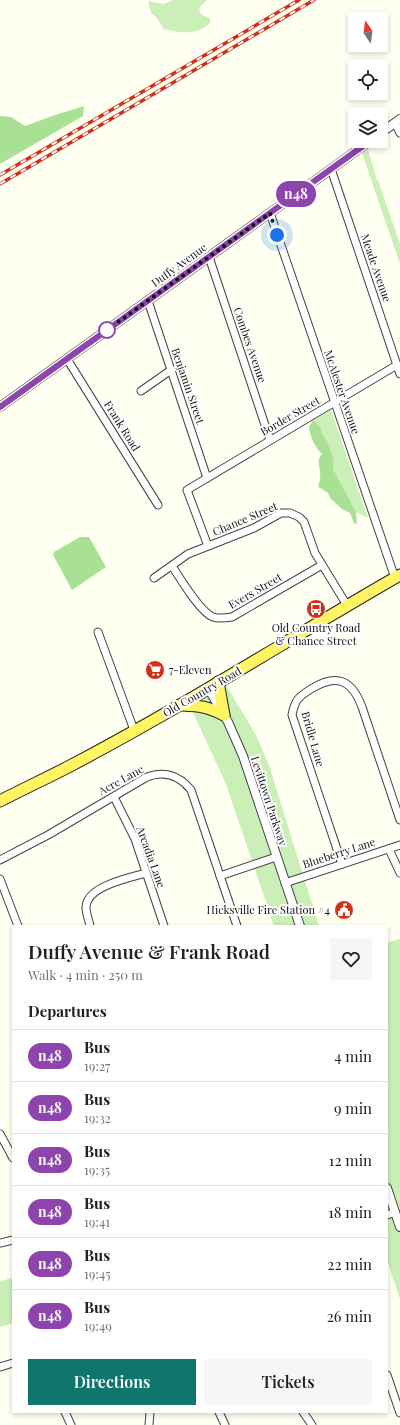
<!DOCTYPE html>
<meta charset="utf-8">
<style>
:root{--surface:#fff;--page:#f6f6f6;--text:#202124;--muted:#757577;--line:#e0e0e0;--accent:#0f766e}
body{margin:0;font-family:"Playfair Display",serif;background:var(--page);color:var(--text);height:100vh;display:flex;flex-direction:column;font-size:15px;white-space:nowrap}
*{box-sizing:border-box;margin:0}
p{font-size:13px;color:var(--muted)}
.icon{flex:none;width:22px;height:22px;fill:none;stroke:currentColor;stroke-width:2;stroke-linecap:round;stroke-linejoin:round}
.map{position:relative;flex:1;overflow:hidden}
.panel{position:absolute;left:12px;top:925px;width:376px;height:488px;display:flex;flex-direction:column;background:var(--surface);border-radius:0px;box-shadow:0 2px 6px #0003}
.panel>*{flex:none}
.badge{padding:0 8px;border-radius:13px;font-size:14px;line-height:26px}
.needle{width:26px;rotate:347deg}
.tools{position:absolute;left:348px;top:12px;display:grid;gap:8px}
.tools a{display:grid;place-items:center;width:40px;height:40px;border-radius:0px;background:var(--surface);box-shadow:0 2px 6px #0003;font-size:20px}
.you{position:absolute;width:20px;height:20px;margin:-10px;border:3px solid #fff;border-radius:50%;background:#1a73e8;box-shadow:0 0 0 6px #1a73e833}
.map>.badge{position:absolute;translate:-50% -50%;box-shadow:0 0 0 2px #fff}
h2{padding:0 16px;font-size:15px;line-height:36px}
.round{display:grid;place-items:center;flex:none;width:42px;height:42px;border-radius:0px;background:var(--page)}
.overview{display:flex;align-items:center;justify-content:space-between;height:68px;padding:0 16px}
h1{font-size:19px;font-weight:600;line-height:30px}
.button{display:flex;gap:8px;margin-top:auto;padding:8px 16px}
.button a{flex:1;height:46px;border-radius:0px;background:var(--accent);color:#fff;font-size:16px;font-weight:600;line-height:46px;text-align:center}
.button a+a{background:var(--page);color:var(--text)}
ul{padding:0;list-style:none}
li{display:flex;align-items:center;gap:12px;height:52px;padding:0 16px;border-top:1px solid var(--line)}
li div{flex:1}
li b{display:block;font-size:15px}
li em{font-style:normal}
li .badge{min-width:44px;font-weight:700;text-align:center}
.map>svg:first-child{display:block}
</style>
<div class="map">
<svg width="400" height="1425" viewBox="0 0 400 1425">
<rect width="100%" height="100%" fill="#fffff2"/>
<g fill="#caefb7">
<path d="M 173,0 L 207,0 L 199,8 C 200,15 204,16 210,18 L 211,22 C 198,36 180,33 164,29 L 157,18 L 151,13 L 148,1 L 164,4 Z"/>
<path d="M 368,150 L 377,180 L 378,180 L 400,244 L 400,264 L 362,153 Z"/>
<path d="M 331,410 L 368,518 L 356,512 L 335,474 L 333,469 L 334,460 L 327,441 L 322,434 L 320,426 L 313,420 Z"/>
<path d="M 223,680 L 256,735 L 269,765 L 319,926 L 274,926 L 226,784 L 188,702 Z"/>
<path d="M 400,939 L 400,1299 L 387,1260 L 387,943 Z"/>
<path d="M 13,1278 L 13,1323 L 0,1327 L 0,1281 Z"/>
</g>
<g fill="#a9e194">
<path d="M 84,106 L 83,116 L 0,164 L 0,116 L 11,117 L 25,126 L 55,115 Z"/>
<path d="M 313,420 L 320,426 L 322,434 L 327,441 L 334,460 L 333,469 L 356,512 L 357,524 L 354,523 L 350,513 L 342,509 L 331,499 L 328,493 L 322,489 L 318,487 C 319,483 321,478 320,474 C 320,466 316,460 322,454 C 315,448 310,436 309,427 Z"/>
<path d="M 80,537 L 89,537 L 106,567 L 72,590 L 53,555 L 54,552 Z"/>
</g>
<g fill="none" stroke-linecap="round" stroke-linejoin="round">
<defs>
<g id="minor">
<path d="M 395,123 L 400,133"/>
<path d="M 331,169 L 400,374"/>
<path d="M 270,213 L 395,578"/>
<path d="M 209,257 L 270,440"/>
<path d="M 148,301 L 207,478"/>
<path d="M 67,359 L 158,505"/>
<path d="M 141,391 L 171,370"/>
<path d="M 208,546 L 187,490 L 397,365"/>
<path d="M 172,566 C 180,578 200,612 213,617 C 219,619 226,618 232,617 L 322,565"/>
<path d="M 154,578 L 188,554 L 254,528 L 281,513 L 290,513 L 299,517 L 304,522 L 315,553 L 348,607"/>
<path d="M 98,632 L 134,730"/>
<path d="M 114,797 L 135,839 L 164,926"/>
<path d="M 389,849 L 400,873"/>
<path d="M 0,860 L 48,835 L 145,778 C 163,770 179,775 191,790 L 237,926"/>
<path d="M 342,864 L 292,715 C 295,700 298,697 311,689 C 337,673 352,680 362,707 L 400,820"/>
<path d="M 220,876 L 276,857"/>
<path d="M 0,879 L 18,926"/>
<path d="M 285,883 L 400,845"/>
<path d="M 90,926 C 89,920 86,914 86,907 C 87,886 129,878 146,873"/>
<path d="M 0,1134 L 13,1158"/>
<path d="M 387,1215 L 395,1212"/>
<path d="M 0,1243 L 13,1240"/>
<path d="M 0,1367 L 13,1363"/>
<path d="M 387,1375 L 400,1413"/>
<path d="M 65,1412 L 71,1425"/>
<path d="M 219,1412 L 225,1425"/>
<path d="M 303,1412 L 312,1425"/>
<path d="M 149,1425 L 150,1412"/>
</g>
<g id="tertiary">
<path d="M 381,133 L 400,119"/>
<path d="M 0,407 L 370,141"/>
<path d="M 208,688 L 228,722 L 243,756 L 300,926"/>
<path d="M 387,1188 L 400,1227"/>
</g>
<g id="primary">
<path d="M 218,682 L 224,715"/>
<path d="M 180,705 C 199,706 206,706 224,715"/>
<path d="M 0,801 C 23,789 47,778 70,766 C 183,707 290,638 400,575"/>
</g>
</defs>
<use href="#minor" stroke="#434343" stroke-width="9"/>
<use href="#tertiary" stroke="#434343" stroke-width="10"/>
<use href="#primary" stroke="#212121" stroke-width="13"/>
<use href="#minor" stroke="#fff" stroke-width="7"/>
<use href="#tertiary" stroke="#fff" stroke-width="8"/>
<use href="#primary" stroke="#fff562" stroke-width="11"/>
<defs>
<g id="rail">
<path d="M 0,175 L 299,0"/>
<path d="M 0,184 L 314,0"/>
</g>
</defs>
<use href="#rail" stroke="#d03018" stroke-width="3.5"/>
<use href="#rail" stroke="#fff" stroke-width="2" stroke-dasharray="6" stroke-linecap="butt"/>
</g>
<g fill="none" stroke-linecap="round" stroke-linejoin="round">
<defs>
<path id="line" d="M 0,407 L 370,141"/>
</defs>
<use href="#line" stroke="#fff" stroke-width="9"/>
<use href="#line" stroke="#8e44ad" stroke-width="6"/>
<path stroke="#101010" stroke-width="4" stroke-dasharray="0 7.2" d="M 107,330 L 270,213 L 277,235"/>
</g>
<defs>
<symbol id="bus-disc" viewBox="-11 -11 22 22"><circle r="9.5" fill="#d03018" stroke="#fff"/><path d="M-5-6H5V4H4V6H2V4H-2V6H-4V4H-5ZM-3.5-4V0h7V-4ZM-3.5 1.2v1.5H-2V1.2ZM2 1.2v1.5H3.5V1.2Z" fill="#fff"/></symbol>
<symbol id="supermarket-disc" viewBox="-11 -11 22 22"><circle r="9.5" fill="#d03018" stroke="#fff"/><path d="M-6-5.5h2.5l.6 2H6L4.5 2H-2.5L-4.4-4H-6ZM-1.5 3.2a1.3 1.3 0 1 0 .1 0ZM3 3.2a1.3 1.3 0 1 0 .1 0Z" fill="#fff"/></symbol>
<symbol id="civic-disc" viewBox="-11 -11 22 22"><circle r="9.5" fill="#d03018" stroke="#fff"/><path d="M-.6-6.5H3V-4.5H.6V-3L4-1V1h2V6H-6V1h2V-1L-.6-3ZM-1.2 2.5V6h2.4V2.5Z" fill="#fff"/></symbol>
</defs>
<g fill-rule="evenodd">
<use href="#bus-disc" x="305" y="598" width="22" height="22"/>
<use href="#supermarket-disc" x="144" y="659" width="22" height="22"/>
<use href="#civic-disc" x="333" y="899" width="22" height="22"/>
</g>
<circle fill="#fff" stroke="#8e44ad" stroke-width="2" cx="107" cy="330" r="8"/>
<g text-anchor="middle" stroke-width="4" stroke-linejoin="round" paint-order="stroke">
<g font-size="11" fill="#101010" stroke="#fff">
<text transform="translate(179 265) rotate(-36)" y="4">Duffy Avenue</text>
<text transform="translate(376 268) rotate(71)" y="4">Meade Avenue</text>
<text transform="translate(250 345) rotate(71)" y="4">Combes Avenue</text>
<text transform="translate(188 386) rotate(71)" y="4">Benjamin Street</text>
<text transform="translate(342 392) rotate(71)" y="4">McAlester Avenue</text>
<text transform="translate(290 416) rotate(-30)" y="4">Border Street</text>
<text transform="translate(122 426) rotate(58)" y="4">Frank Road</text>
<text transform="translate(245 519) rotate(-23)" y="4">Chance Street</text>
<text transform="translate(255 591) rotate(-30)" y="4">Evers Street</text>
<text transform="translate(202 692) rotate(-30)" y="4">Old Country Road</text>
<text transform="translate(313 739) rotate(74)" y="4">Bridle Lane</text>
<text transform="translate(121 780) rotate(-29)" y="4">Acre Lane</text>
<text transform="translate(269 801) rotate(72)" y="4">Levittown Parkway</text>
<text transform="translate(339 853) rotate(-18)" y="4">Blueberry Lane</text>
<text transform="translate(151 857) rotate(70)" y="4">Arcadia Lane</text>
</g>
<g font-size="11" fill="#101010" stroke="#fff">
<text x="316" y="632">Old Country Road<tspan x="316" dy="13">&amp; Chance Street</tspan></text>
<text x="169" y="674" text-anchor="start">7-Eleven</text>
<text x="330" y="914" text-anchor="end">Hicksville Fire Station #4</text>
</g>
</g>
</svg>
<div class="tools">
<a><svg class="needle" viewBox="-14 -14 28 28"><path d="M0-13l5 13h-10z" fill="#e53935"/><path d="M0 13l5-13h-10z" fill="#757577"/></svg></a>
<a><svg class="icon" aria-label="locate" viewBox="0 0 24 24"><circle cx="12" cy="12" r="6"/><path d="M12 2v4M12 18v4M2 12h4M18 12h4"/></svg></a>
<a><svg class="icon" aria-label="layers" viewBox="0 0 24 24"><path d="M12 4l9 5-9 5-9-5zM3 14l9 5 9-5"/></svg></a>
</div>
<div class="you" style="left:277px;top:235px"></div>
<b class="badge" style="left:296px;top:194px;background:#8e44ad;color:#fff">n48</b>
<section class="panel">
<div class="overview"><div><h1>Duffy Avenue &amp; Frank Road</h1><p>Walk · 4 min · 250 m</p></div><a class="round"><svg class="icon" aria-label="heart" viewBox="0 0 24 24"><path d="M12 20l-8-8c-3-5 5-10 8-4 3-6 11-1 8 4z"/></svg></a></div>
<h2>Departures</h2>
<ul>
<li><span class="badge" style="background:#8e44ad;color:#fff">n48</span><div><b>Bus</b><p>19:27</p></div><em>4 min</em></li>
<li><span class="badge" style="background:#8e44ad;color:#fff">n48</span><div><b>Bus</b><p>19:32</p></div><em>9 min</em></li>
<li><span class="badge" style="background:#8e44ad;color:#fff">n48</span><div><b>Bus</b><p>19:35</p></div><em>12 min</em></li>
<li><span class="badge" style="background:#8e44ad;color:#fff">n48</span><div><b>Bus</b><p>19:41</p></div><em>18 min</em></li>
<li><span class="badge" style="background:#8e44ad;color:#fff">n48</span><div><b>Bus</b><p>19:45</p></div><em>22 min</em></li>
<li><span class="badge" style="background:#8e44ad;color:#fff">n48</span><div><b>Bus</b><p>19:49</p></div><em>26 min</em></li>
</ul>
<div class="button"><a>Directions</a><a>Tickets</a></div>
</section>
</div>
